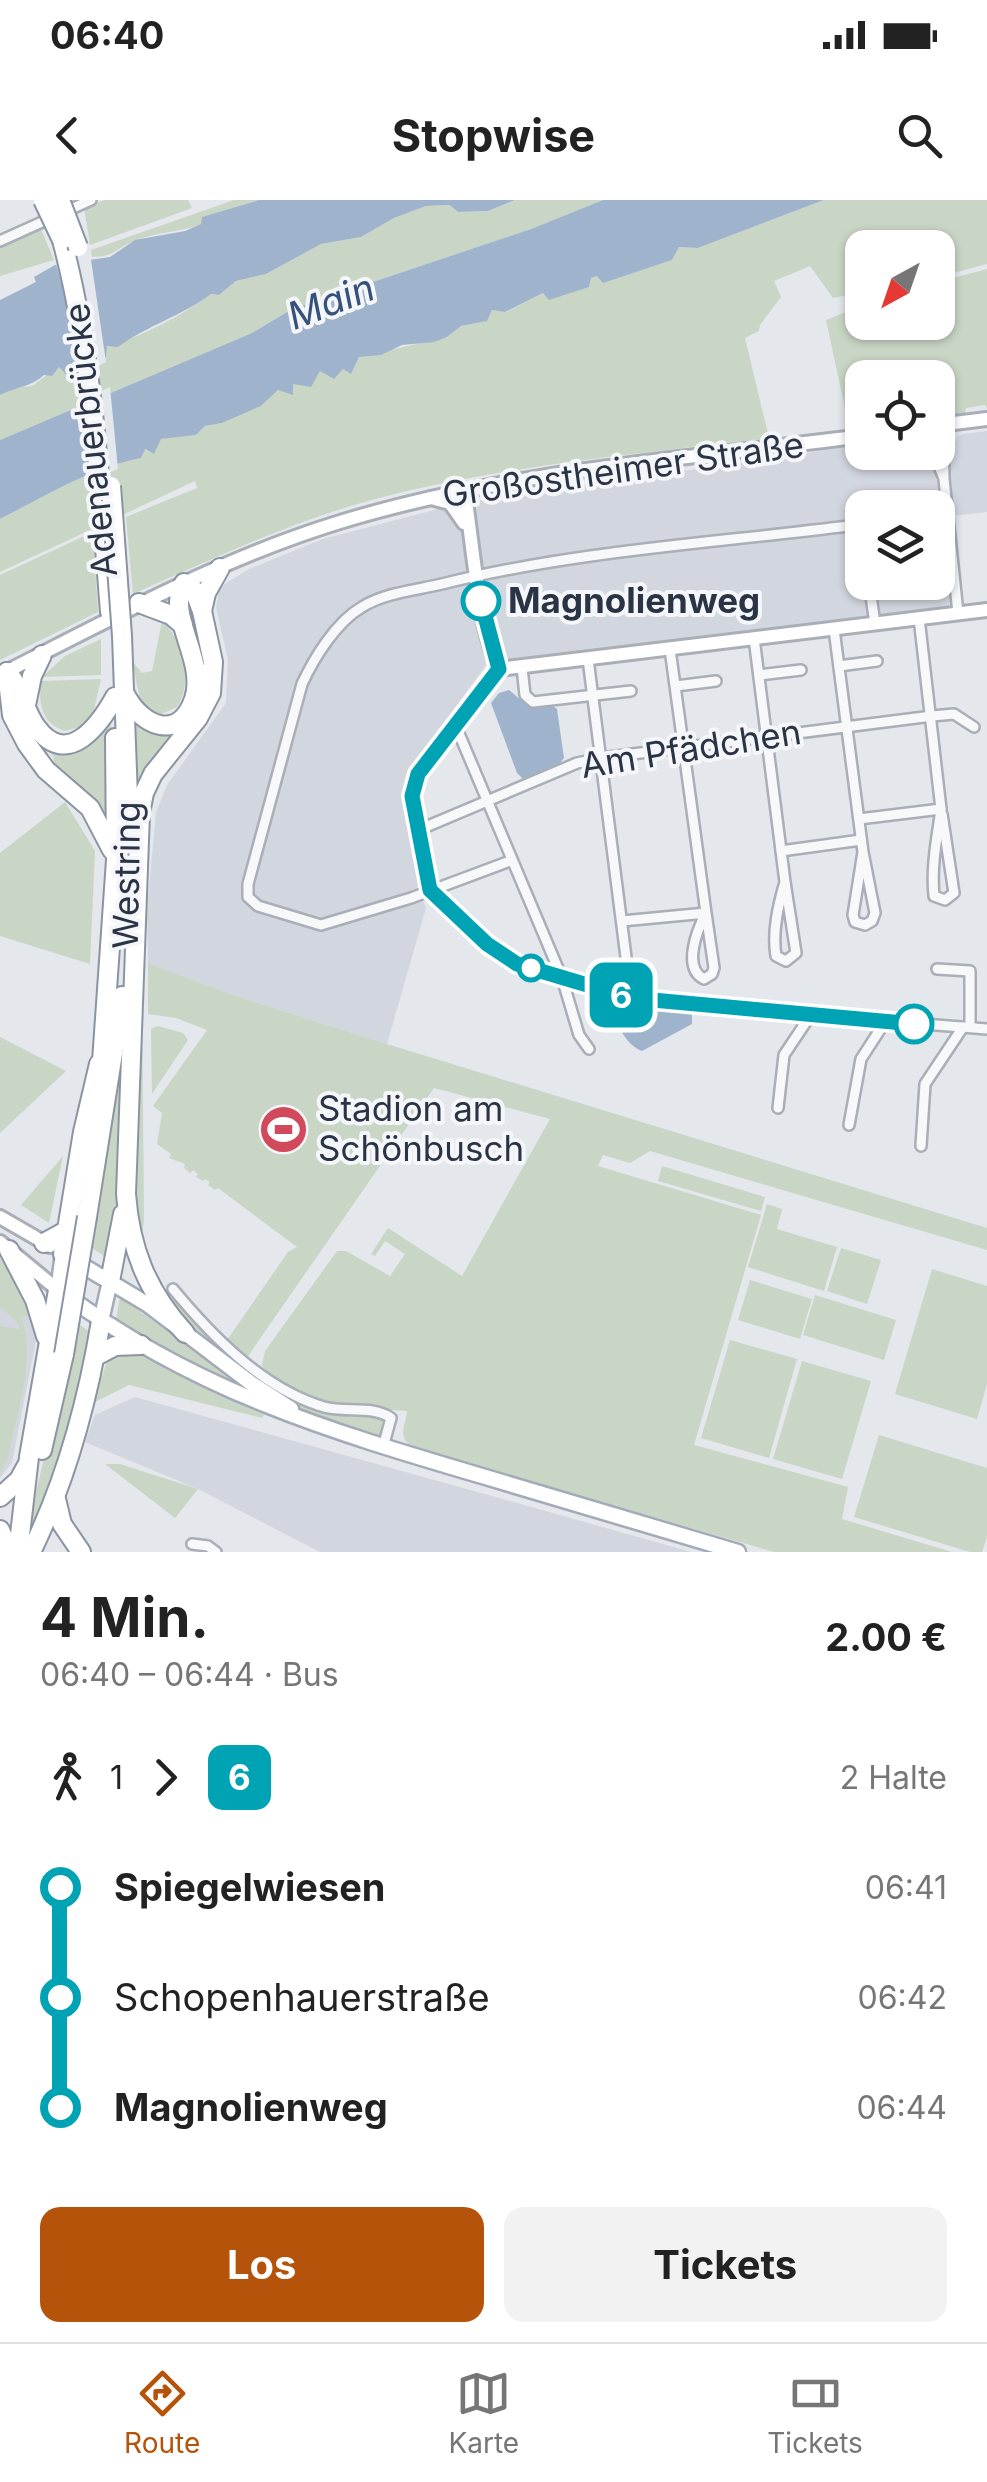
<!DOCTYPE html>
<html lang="de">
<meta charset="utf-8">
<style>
:root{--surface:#fff;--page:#f2f2f2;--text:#222;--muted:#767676;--line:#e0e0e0;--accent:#b45309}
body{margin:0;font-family:Inter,sans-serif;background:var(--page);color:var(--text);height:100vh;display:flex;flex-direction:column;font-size:38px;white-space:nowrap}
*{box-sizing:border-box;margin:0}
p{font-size:32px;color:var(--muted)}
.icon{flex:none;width:55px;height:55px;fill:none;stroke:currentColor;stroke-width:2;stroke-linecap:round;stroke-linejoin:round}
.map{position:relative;height:1352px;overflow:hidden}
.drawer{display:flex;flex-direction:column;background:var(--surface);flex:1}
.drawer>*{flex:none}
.badge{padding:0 20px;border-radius:15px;font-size:35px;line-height:65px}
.needle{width:65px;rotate:220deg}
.tools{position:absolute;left:845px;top:30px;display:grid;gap:20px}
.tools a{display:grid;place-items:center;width:110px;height:110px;border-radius:20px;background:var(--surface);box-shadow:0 2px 8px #0004;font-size:50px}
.map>.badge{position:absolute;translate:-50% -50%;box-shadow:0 0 0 5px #fff}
.legs{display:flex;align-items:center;gap:15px;height:110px;padding:0 40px;font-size:32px}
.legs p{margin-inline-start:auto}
.headline{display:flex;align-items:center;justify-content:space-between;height:170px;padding:0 40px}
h1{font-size:55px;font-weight:700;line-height:75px}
.cta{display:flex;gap:20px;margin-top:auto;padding:20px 40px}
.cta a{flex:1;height:115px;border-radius:20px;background:var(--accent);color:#fff;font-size:40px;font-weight:700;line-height:115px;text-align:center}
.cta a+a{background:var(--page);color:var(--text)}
ul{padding:0 40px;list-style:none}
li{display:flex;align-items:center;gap:35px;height:110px;font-size:38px}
li i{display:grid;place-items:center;width:15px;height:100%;margin:0 12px;background:currentColor}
li i::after{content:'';width:25px;height:25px;margin:-12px;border:8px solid;border-radius:50%;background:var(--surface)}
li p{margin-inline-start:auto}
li:first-child i{background:linear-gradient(#0000 50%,currentColor 0)}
li:last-child i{background:linear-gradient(currentColor 50%,#0000 0)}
.status{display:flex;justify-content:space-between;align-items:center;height:70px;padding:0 50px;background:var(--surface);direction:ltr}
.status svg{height:28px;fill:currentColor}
header{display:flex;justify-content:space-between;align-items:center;height:130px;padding:0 40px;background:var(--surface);font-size:45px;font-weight:700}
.menu{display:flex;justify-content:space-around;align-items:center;height:140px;border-top:2px solid var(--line);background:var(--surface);font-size:28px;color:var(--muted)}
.menu a{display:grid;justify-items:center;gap:5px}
.menu .on{color:var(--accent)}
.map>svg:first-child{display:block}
</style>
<div class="status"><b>06:40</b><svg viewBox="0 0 49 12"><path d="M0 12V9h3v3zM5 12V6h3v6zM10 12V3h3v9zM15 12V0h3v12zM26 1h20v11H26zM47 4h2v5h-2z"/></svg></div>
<header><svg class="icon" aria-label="back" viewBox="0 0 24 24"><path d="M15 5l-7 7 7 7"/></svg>Stopwise<svg class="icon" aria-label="search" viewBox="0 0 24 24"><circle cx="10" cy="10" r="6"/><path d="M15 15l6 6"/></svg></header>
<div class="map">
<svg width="987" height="1352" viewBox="0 0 987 1352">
<rect width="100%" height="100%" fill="#e4e7ec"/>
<g fill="#d2d6de" fill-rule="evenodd">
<path d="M 987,231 L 987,312 L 943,317 L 953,399 L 947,408 L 486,465 L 409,571 L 404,602 L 420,677 L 417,687 L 426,708 L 387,844 L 230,794 L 148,763 L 147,711 L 156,612 L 167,585 L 226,503 L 228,460 L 216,407 L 220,387 L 249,369 L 323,339 L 461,303 L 862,245 L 862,252 L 930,254 L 953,250 L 957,237 L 963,234 ZM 862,308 L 938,308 L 938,382 L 862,382 Z"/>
<path d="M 0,1100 L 33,1114 L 36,1140 L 12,1263 L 0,1278 Z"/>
<path d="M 135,1197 L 510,1301 L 691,1352 L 320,1352 L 198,1289 L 85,1242 L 95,1215 Z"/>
</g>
<g fill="#c9d6c5">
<path d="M 105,0 L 188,0 L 192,8 L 90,45 L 84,7 Z"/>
<path d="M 234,0 L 259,0 L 203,17 L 202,24 C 181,32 158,32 137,40 C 118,46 116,57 92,57 L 91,50 Z"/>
<path d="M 515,0 L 603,0 L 531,29 L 292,109 L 252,133 L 0,240 L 0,195 L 13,188 L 32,186 L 59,166 L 77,169 C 86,162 98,149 109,146 C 142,136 182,116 211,94 L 219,95 L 236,81 L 266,74 L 321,44 L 361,37 L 394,18 L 426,6 L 451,5 L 458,12 L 488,11 Z"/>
<path d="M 824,0 L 987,0 L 987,64 L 938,77 L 938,48 L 862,48 L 862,92 L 833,98 L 810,66 L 774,81 L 781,97 L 760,125 L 759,131 L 745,138 L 769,238 C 640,254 509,265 383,297 C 296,319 215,358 133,394 L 126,317 L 197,288 L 195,281 L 0,372 L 0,319 C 44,297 92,267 141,258 L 144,249 L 154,254 L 160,239 L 196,235 L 205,226 L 222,223 L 261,206 L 278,190 L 293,194 L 293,183 L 320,171 L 343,169 L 359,157 L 447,137 L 461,126 L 486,121 L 492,110 L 506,112 L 543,93 L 548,95 L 589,87 L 591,78 L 597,76 L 604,82 L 672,60 L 679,47 L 698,48 Z"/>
<path d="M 40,27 L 54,60 L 0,76 L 0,45 Z"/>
<path d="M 987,69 L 987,208 L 985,205 L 966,208 L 965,214 L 938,217 L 938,178 L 862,178 L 862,225 L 849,227 L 826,120 L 862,106 L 862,122 L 938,122 L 938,82 Z"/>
<path d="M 93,332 L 98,412 L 0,460 L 0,375 Z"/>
<path d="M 193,396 C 206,428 220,477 202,509 C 185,539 159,556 142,591 L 138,588 L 136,524 C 140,525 149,529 157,530 C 167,531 178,527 186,521 C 220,492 191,443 184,409 L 184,400 Z"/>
<path d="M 162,421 C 183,439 194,483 177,507 L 157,516 L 142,509 L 132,461 L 142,473 L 152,471 Z"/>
<path d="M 101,439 L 101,475 L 42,477 L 65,456 Z"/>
<path d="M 101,479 L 94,510 L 83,526 L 65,531 C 42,524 38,504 41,481 Z"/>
<path d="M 110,518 L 111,522 L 113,639 L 53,566 L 54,558 L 47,547 Z"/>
<path d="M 65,602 L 95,651 L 90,764 L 0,736 L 0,653 Z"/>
<path d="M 143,636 C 141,764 143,891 144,1020 L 141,1044 L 134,1017 Z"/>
<path d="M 148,763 L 230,794 L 387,844 L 987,1028 L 987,1050 L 650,951 L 630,963 L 603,955 L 598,966 L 761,1015 L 694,1245 L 848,1287 L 842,1319 L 952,1352 L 774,1352 L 413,1247 C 396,1237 406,1226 407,1211 C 368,1208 282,1205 262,1165 L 265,1151 L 337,1051 L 346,1051 L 390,1076 L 405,1054 L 385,1041 L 375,1056 L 371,1054 L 388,1028 L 462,1076 L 550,919 L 434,888 L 248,1156 L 227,1140 L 288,1052 L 297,1047 L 218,988 L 215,990 L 208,985 L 210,982 L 205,979 L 203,981 L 196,977 L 198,974 L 193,970 L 190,973 L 184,968 L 185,964 L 169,958 L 171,954 L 157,944 L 162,913 L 153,906 L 207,830 L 176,818 L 148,814 Z"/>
<path d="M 127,814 L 121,992 L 110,1060 L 89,1046 Z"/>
<path d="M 158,826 L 183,833 L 188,840 L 152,894 L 151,829 Z"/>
<path d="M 0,837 L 66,871 L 0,933 Z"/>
<path d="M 63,956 L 49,1023 L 21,1005 Z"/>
<path d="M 662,966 L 765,997 L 761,1011 L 658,981 Z"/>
<path d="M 767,1004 L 782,1009 L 777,1029 L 837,1047 L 824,1091 L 748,1067 Z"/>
<path d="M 841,1048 L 881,1060 L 867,1104 L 827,1091 Z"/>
<path d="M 0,1058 L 18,1078 L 33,1114 L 21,1117 C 37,1157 16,1216 8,1258 L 0,1272 L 0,1126 L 20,1129 L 16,1120 L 0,1107 Z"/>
<path d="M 932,1069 L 987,1086 L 987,1184 L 977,1219 L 895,1194 Z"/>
<path d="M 750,1080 L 812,1099 L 800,1139 L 738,1120 Z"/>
<path d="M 815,1095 L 896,1120 L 884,1160 L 803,1135 Z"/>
<path d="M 120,1097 L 266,1201 L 266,1202 L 115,1124 Z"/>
<path d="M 172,1097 L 229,1154 L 334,1213 L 382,1219 L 385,1222 L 383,1232 L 376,1237 L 331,1223 L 294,1206 L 193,1133 L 168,1098 Z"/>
<path d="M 76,1122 L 94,1135 L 53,1297 L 22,1352 Z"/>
<path d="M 730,1140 L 797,1159 L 769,1258 L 701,1238 Z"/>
<path d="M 121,1151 L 145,1156 L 264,1215 L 262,1218 L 129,1185 L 93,1203 L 106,1164 Z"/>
<path d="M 802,1161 L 871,1181 L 842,1279 L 773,1259 Z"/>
<path d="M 879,1235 L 987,1268 L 987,1337 L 982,1352 L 970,1352 L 854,1317 Z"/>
<path d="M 105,1264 L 120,1264 L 198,1289 L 175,1318 Z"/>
</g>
<g fill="#9fb4cc">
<path d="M 259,0 L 515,0 L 488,11 L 458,12 L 450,5 L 426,6 L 394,18 L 361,37 L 321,44 L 266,74 L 236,81 L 219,95 L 211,94 C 182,116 148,125 118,147 L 107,146 L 106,157 L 77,169 L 72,175 L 66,174 L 59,167 L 52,176 L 44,175 C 31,187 16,187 0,195 L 0,100 L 36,82 L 34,77 L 55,65 L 110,57 L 135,40 L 185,31 L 201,24 L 202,17 Z"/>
<path d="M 603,0 L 824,0 L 698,48 L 679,47 L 672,60 L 603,83 L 597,76 L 591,78 L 589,87 L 549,100 L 543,93 L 505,112 L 492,110 L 487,121 L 461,126 L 447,137 L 434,142 L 402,145 L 381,155 L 359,157 L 351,174 L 343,169 L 334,179 L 320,171 L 311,187 L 293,184 L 293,195 L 278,190 L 261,206 L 222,223 L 205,226 L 196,235 L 161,239 L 154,254 L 145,249 L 141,258 C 92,267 44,297 0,319 L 0,240 L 252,133 L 292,109 L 531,29 Z"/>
<path d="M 509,490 C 528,505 524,509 551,505 L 557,509 L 564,558 L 560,563 L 523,579 L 517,573 L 491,503 L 499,493 Z"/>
<path d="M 628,802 L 692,808 L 692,824 L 642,851 C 626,845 615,824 616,807 Z"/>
</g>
<g fill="#e4e7ec">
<path d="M 90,53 L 106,162 L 78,177 L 64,92 L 55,60 Z"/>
<path d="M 110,187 L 118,269 L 89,281 L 81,200 Z"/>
</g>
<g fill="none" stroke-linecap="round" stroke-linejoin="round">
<defs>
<g id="street">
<path d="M 0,41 L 91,0"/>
<path d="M 943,224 L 944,279 L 958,413"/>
<path d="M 933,252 L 943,276"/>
<path d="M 869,382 L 875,424"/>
<path d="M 919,418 L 941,609 C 937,638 931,666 934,696 L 945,700 L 954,693 L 942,614"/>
<path d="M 834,429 L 863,652 L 853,715 L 855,722 L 865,725 L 872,721 L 875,713 L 863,652"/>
<path d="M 754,438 L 785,682 C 778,706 772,732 776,756 L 786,761 L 796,753 L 785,682"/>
<path d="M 588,459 L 627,765"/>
<path d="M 839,466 L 877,461"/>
<path d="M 522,468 L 525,495 L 533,502 L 631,491"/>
<path d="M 499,469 L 445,535 L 414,582 L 414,619 L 430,691 L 502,755 L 517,764 L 569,780"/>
<path d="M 759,475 L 801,470"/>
<path d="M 676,486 L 716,481"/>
<path d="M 455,524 L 562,778 L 579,835 L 589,849"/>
<path d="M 859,619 L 941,609"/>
<path d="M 416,631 L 577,563 L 601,558 L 932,516 L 954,514 L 974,527"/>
<path d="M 781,651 L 861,640"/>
<path d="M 510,661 L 411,698 L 321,725 L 258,706 L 248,697 L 248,684 L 302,484 C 314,458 336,422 362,407 C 384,393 416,390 442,384 C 574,351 714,343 848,326 L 856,327 L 862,337"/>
<path d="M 622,721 L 706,713 L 714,768 L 712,774 L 704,779 C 682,768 697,730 706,713 L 670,449"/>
<path d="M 937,769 L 970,771 L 970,827"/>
<path d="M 784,813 L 987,829"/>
<path d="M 778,908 L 784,855 L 810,816"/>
<path d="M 849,925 L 861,859 L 885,822"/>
<path d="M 921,946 L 925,884 L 963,827"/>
<path d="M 173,1089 C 212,1136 263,1189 324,1207 C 346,1213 372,1205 391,1218 L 383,1247"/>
<path d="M 192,1344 L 208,1346 L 216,1352"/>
</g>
<g id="secondary">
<path d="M 938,225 L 987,219"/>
<path d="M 464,289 C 473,342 477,422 499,469 L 987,410"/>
<path d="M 431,298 L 450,303 L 464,323"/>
<path d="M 2,474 C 112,418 222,358 340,322 C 510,270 688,259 862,236"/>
<path d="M 0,1017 L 50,1046"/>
<path d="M 0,1042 L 58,1090"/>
</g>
<g id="primary">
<path d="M 58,1090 L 63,1054 L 147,1104 L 252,1184 L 291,1209"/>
<path d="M 66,1095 C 196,1191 329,1231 482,1276 C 568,1302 653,1327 738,1352"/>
<path d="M 101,1121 L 110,1081"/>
</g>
<g id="highway">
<path d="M 62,40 C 94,161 100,288 110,412"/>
<path d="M 139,403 L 171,415 L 183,425"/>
<path d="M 202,411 L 206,393 L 220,368"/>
<path d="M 122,436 L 129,625"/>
<path d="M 7,472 L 12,515 L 27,544 L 46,570 L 90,608 L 112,650"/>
<path d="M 7,472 C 22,488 24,511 37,528 C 68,569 100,524 115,497"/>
<path d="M 125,494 C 141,526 179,543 194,499 C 207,460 165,415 184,383 L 194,390 L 202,411 L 213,462 L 211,493 L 198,518 L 153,574 L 144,593 L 140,613 L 126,994 C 130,1048 147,1092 185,1133"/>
<path d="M 26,505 L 32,476 L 42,455"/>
<path d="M 101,876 L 116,660 L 115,538"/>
<path d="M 87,1017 L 122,796"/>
<path d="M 44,1043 L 66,1031"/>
<path d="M 9,1050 L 35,1100 L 46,1136"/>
<path d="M 63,1054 L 83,932 L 99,864"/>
<path d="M 110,1081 L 123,1014"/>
<path d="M 96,1156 L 115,1146 L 141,1145"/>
<path d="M 42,1250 L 64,1154"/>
<path d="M 0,1297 L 19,1280 L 26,1267"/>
<path d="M 56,1299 L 62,1324 L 81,1352"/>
<path d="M 0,1330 L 9,1352"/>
<path d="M 18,1352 L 29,1257 L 58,1090"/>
<path d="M 31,1352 C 66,1281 88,1199 101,1121"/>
</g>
</defs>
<use href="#street" stroke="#a9aeb7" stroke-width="14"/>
<use href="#secondary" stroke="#a9aeb7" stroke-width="18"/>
<use href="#primary" stroke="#a3abb8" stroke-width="19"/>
<use href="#highway" stroke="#8b94a3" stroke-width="22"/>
<use href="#street" stroke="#f7f8fa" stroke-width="9"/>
<use href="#secondary" stroke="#fff" stroke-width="12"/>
<use href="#primary" stroke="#fff" stroke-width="14"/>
<use href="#highway" stroke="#fff" stroke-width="18"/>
<defs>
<g id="highway-bridge">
<path d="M 43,0 L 62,40"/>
<path d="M 60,0 L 78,47"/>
<path d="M 111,286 L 122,436"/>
<path d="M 64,1154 L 87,1017"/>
</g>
</defs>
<use href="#highway-bridge" stroke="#8b94a3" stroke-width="22" stroke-linecap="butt"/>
<use href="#highway-bridge" stroke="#fff" stroke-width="18"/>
</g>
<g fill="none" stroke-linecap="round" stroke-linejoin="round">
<defs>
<path id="line-1" d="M 481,401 L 499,469 L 418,574 L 412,596 L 430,690 L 487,744 L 517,764 L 631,798 L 914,824"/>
</defs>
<use href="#line-1" stroke="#fff" stroke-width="22"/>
<use href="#line-1" stroke="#00a3b4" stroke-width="15"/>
</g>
<defs>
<symbol id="stadium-disc" viewBox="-11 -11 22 22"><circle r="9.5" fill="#d1495b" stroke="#f4f6f9"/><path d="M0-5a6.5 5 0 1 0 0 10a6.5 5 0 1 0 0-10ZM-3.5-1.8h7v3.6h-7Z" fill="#fff"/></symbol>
</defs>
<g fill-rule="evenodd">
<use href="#stadium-disc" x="256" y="902" width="55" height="55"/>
</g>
<g fill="#fff" stroke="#00a3b4" stroke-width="5">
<circle cx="481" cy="401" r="18"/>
<circle cx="531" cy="768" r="12"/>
<circle cx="914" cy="824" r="18"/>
</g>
<g text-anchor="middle" stroke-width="8" stroke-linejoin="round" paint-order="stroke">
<g font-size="35" fill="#2b3445" stroke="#f4f6f9">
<text transform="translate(91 240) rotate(-96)" y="12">Adenauerbrücke</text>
<text transform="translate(623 270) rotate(-8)" y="12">Großostheimer Straße</text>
<text transform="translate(691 549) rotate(-9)" y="12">Am Pfädchen</text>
<text transform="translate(127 675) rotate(-89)" y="12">Westring</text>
</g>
<g font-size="35" font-weight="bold" fill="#2b3445" stroke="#f4f6f9" text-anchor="start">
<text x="508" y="413">Magnolienweg</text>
</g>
<g font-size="35" fill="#2b3445" stroke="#f4f6f9" text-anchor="start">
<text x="318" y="921">Stadion am<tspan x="318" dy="40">Schönbusch</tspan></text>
</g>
<g font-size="38" font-style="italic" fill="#34527a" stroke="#f4f6f9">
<text transform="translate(331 102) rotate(-21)" y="13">Main</text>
</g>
</g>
</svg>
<div class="tools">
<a><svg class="needle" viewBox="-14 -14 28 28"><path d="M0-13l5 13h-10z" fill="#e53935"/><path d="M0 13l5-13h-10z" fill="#767676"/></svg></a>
<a><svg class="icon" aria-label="locate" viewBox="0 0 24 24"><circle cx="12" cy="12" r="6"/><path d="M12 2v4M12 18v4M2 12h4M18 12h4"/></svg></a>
<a><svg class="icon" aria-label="layers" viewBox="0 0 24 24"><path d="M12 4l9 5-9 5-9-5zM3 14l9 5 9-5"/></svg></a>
</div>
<b class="badge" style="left:621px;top:795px;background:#00a3b4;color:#fff">6</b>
</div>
<section class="drawer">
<div class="headline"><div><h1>4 Min.</h1><p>06:40 – 06:44 · Bus</p></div><b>2.00 €</b></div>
<div class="legs"><svg class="icon" aria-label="walk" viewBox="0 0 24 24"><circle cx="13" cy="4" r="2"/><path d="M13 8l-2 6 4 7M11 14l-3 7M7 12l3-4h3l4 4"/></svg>1<svg class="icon" aria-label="forward" viewBox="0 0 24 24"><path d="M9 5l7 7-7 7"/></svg><b class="badge" style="background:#00a3b4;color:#fff">6</b><p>2 Halte</p></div>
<ul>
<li><i style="color:#00a3b4"></i><b>Spiegelwiesen</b><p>06:41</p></li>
<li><i style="color:#00a3b4"></i><span>Schopenhauerstraße</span><p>06:42</p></li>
<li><i style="color:#00a3b4"></i><b>Magnolienweg</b><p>06:44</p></li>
</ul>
<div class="cta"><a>Los</a><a>Tickets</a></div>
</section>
<nav class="menu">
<a class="on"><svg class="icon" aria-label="directions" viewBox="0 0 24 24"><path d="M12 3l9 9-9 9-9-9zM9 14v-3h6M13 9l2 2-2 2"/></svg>Route</a>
<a><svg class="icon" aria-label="map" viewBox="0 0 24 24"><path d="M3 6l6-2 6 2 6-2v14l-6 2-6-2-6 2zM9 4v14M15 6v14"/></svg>Karte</a>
<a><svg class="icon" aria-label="tickets" viewBox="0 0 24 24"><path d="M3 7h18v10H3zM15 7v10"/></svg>Tickets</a>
</nav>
